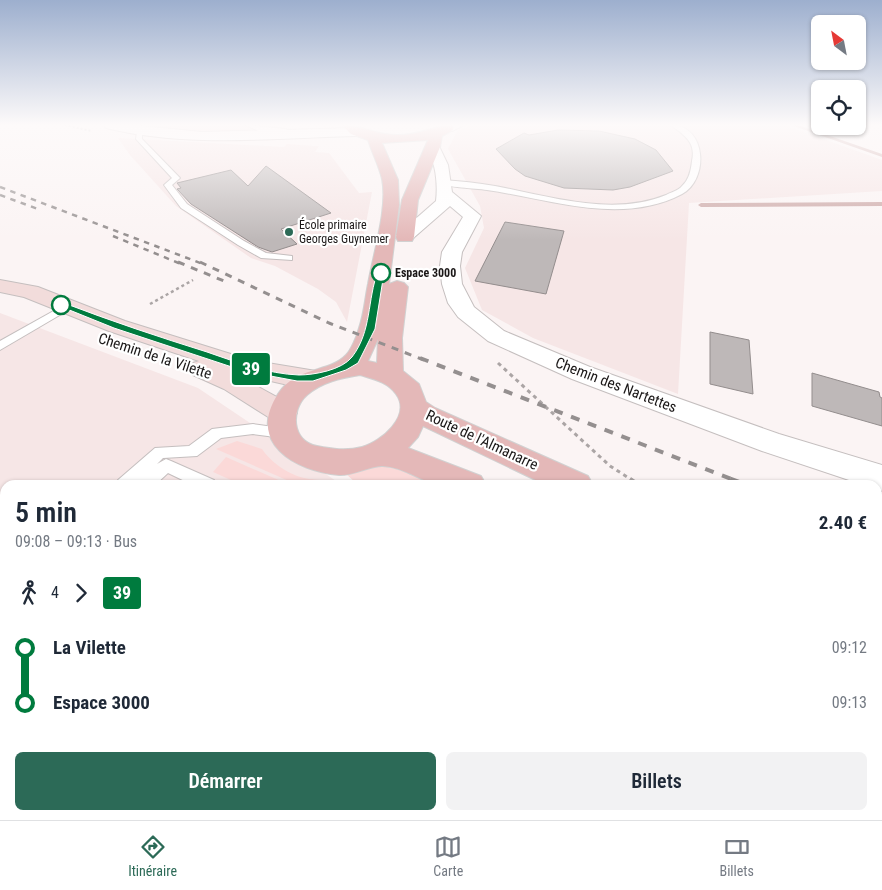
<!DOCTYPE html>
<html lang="fr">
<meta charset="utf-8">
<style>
:root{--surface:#fff;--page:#f2f2f3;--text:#1f2937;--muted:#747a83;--line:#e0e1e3;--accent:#2c6a57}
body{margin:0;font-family:"Roboto Condensed",sans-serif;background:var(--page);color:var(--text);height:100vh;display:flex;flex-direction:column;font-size:19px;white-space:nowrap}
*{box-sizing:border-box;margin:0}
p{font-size:16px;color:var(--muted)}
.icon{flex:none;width:28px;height:28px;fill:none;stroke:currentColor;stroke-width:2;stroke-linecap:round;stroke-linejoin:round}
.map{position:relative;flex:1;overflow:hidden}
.panel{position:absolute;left:0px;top:480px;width:882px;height:340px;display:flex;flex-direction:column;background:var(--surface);border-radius:15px 15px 0 0;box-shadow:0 1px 4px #0004}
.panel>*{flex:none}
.badge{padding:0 10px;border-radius:4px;font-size:18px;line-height:32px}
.needle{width:32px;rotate:328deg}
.controls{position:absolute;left:811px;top:15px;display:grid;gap:10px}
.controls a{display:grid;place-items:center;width:55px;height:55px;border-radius:8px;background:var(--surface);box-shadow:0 1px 4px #0004;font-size:25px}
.map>.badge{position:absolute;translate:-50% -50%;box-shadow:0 0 0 2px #fff}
.legs{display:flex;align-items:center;gap:8px;height:55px;padding:0 15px;font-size:16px}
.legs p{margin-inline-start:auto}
.overview{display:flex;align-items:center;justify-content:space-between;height:85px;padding:0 15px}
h1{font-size:28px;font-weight:600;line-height:38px}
.primary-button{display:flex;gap:10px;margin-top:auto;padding:10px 15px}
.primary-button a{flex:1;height:58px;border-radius:8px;background:var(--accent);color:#fff;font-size:20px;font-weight:600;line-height:58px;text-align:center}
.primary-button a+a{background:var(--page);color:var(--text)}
ul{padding:0 15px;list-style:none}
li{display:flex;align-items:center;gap:18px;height:55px;font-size:19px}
li i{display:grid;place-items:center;width:8px;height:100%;margin:0 6px;background:currentColor}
li i::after{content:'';width:12px;height:12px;margin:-6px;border:4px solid;border-radius:50%;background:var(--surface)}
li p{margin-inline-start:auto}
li:first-child i{background:linear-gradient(#0000 50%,currentColor 0)}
li:last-child i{background:linear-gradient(currentColor 50%,#0000 0)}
.dock{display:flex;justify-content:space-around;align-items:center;height:70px;border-top:1px solid var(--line);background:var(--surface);font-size:14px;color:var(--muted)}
.dock a{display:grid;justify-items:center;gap:2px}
.dock .selected{color:var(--accent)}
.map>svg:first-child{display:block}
</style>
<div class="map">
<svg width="882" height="820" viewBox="0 0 882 820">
<rect width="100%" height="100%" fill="#fbf4f4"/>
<g fill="#f6e6e6">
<path d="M 151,125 L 288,125 L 229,132 L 173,130 Z"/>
<path d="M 473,125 L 784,125 L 882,160 L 882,191 L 689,203 L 678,394 L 533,338 L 482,310 L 465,268 L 484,228 L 480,206 L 448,149 L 458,130 Z"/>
<path d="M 118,138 L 284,147 L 287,144 L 314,146 L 319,146 L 315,152 L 329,153 L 359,193 L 372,192 L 347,322 L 336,302 L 318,289 L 275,266 L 251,258 L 176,206 L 130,155 Z"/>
<path d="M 0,313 L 198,388 L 342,485 L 5,485 L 5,815 L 878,815 L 878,727 L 882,729 L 882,820 L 0,820 Z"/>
</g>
<g fill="#fbd9d8">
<path d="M 237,441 L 262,449 C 272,464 291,476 309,479 C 318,480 328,480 336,485 L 298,485 L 216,449 Z"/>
<path d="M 226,457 L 290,485 L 242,485 L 213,472 Z"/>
<path d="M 384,466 L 432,478 L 445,485 L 358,485 L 344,472 Z"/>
<path d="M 365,815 L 486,815 L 485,820 L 363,820 Z"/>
</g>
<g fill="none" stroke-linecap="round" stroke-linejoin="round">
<g fill="#cca8a7" fill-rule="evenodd">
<path d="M 798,125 L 882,154 L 882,157 L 791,125 Z"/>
<path d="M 882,202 L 882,206 L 701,207 L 698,205 L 701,203 Z"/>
</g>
</g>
<g fill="#beb8b8" stroke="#938d8d">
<path d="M 558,130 L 599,131 L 635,139 L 656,150 L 673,171 L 630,187 L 613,190 L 564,188 L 525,176 L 515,169 L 496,149 L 524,133 L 529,135 Z"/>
<path d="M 266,166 L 331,213 L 281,229 L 297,244 L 272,252 L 258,247 L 191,204 L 177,189 L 181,188 L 177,183 L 231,170 L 248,186 Z"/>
<path d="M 505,222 L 564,231 L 546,294 L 475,281 Z"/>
<path d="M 710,332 L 749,340 L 753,394 L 710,384 Z"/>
<path d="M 812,373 L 879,392 L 880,397 L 882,398 L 882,426 L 812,406 Z"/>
</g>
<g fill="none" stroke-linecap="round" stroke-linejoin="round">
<defs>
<g id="service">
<path d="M 246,125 L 286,129 L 289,131 L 286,133 L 258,131 Z"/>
<path d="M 671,125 C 707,125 709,180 682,194 C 621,226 550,199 487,190 C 475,188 446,188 438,182 L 442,180 C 460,181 478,183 495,186 C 549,196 612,217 666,195 C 671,192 678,191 682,186 C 689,180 691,170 692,161 C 696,142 685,136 671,125 Z"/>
<path d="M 146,127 L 151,128 L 142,133 L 142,139 L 180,178 L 172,185 L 187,204 L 244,241 L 266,253 L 292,256 L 292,260 L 261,258 L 238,245 L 181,208 L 164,185 L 172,178 L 136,139 L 137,131 Z"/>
<path d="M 66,304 L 72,307 L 70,309 L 0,350 L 0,341 Z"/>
<path d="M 253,424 L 288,429 L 290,433 L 288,437 L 283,438 L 253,434 L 221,438 L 197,456 L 163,458 L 157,464 L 166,459 L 171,461 L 214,480 L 216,485 L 193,485 L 168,473 L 155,485 L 136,485 L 138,482 L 135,485 L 116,485 L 118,480 L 155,448 L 189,446 L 212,429 Z"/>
<path d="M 5,603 L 5,626 L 0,628 L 0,606 Z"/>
<path d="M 266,815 L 291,815 L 289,820 L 264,820 Z"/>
</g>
<g id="minor">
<path d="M 443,125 L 464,125 L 452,131 L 444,131 L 442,128 Z"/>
<path d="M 433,143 L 438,144 L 448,165 L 452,192 L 481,216 L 462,252 L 460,266 L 462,284 L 474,307 L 504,331 L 590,367 L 779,434 L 882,465 L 882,491 L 878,489 L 878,485 L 864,485 L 762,451 L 572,379 L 488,341 L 458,317 L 448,303 L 442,284 L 440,266 L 442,252 L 463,217 L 450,206 L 411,240 L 399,240 L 396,236 L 436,201 C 438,184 436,162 426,147 Z"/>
<path d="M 878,713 L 882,714 L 882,820 L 855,820 L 853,815 L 878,815 Z"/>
</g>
<path id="tertiary" d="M 104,125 L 132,125 L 202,132 L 356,128 L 362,132 L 356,136 C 273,138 188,148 106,128 Z"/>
<path id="secondary" d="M 0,280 L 38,287 L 125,321 L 250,360 L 322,372 L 326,378 L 322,384 L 297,387 L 231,372 L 293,406 L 297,413 L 293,420 L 283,423 L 273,420 L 224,389 L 193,375 L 189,369 L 193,363 L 199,361 L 109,331 L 24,297 L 0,292 Z"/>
<g id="primary">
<path d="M 342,125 C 361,125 376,135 396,135 C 418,136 435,125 454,125 L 453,130 L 442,136 L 440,147 L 418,200 L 414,237 L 412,241 L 398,241 L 396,237 L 402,200 L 428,140 L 382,143 L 398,180 L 399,205 L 389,284 L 397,281 L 404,283 L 408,287 L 402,338 L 403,371 L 419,384 L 426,402 L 435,408 L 588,476 L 593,485 L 546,485 L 423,426 L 418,437 L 408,448 L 481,476 L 486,485 C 471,485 451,488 437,485 C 419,480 403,467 383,466 C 372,465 353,476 339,475 C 295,471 246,443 278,394 C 296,366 329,373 346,355 C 351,350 357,336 359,328 C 364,314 365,298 368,284 C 373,254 388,208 382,179 C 379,166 372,153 368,140 L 351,134 ZM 378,339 L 377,363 L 368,361 ZM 360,375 C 373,379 388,382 396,394 C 412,416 381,442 362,447 C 346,451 332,449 317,446 C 292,442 290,410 307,395 C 322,382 341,378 360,375 Z"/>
<path d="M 878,601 L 882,602 L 882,641 L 878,639 Z"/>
<path d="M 878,647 L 882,648 L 882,690 L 878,688 Z"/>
</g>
</defs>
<use href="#service" stroke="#c5bfbf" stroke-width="2"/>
<use href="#minor" stroke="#c5bfbf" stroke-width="2"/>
<use href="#tertiary" stroke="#c5bfbf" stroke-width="2"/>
<use href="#secondary" stroke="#c5bfbf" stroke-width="2"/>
<use href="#primary" stroke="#d1d1d1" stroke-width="2"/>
<path stroke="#aba5a5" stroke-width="2" stroke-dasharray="2 2" stroke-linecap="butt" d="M 65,125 L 91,131"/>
<path stroke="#aba5a5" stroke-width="2.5" stroke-dasharray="3 3" stroke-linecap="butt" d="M 150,304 L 193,280"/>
<path stroke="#aba5a5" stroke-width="3" stroke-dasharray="4 4" stroke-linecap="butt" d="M 498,363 L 610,466 L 632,480"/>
<path stroke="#aba5a5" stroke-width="4" stroke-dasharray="5 5" stroke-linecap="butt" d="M 630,479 L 639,485"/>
<path stroke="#aba5a5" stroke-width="5" stroke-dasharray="6 6" stroke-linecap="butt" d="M 425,820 L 427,815"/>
<use href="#service" fill="#fff" fill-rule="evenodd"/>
<use href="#minor" fill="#fff" fill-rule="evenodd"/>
<use href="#tertiary" fill="#fff" fill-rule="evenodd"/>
<use href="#secondary" fill="#f2dcdb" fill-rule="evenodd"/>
<use href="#primary" fill="#e4b8b8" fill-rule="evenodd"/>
<g stroke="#948f8f" stroke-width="2.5" stroke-dasharray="5.5 5.5" stroke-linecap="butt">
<path d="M 0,187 L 203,264"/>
<path d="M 0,195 L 38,209"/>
<path d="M 113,236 L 181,264"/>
</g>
<g stroke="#948f8f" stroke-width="3" stroke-dasharray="7 7" stroke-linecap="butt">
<path d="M 178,262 L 224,281"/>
<path d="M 200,262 L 329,323 L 424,360"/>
</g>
<path stroke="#948f8f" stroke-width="4" stroke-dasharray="9 9" stroke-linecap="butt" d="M 420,358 L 734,480"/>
<g stroke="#948f8f" stroke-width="5" stroke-dasharray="11 11" stroke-linecap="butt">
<path d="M 730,479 L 746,485"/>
<path d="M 878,537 L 882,539"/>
</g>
</g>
<linearGradient id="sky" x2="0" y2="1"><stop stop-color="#9dafce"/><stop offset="0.52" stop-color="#fdfafa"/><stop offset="1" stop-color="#fdfafa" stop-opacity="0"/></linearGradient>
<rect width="882" height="240" fill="url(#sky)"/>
<path fill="#007b3e" stroke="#fff" d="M 378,271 L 384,273 L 375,329 L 358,363 L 346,370 L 313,381 L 297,381 L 244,371 L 114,328 L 57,305 L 64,303 C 111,321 159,337 207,352 C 236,362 268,374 299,375 C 314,375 342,370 352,357 C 372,331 367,300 378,271 Z"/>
<circle fill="#2c6a57" stroke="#fff" stroke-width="2" cx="289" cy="232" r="5"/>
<g fill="#fff" stroke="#007b3e" stroke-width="2.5">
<circle cx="381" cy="273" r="9"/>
<circle cx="61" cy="305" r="9"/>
</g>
<g text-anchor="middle" stroke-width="4.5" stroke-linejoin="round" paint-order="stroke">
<g font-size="12" fill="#1a1717" stroke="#fff" text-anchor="start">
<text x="299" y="229">École primaire<tspan x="299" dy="14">Georges Guynemer</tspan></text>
</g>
<g font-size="12" font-weight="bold" fill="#1a1717" stroke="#fff" text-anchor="start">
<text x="395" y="277">Espace 3000</text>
</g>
<g font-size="15" fill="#1a1717" stroke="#fff">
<text transform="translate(155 356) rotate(18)" y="5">Chemin de la Vilette</text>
<text transform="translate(616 385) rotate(21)" y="5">Chemin des Nartettes</text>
<text transform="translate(482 440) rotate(25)" y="5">Route de l'Almanarre</text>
</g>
</g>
</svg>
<div class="controls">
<a><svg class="needle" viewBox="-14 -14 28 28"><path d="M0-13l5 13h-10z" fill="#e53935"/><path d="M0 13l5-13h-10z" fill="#747a83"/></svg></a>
<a><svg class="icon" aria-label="locate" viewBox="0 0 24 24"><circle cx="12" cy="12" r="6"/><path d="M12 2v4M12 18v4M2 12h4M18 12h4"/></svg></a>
</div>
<b class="badge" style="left:251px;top:369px;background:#007b3e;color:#fff">39</b>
<section class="panel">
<div class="overview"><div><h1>5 min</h1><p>09:08 – 09:13 · Bus</p></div><b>2.40 €</b></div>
<div class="legs"><svg class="icon" aria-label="walk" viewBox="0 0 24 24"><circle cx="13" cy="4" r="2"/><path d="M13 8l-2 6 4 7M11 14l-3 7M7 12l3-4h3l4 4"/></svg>4<svg class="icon" aria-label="forward" viewBox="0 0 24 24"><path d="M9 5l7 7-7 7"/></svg><b class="badge" style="background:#007b3e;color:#fff">39</b></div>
<ul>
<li><i style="color:#007b3e"></i><b>La Vilette</b><p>09:12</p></li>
<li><i style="color:#007b3e"></i><b>Espace 3000</b><p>09:13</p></li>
</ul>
<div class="primary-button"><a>Démarrer</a><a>Billets</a></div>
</section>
</div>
<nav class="dock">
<a class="selected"><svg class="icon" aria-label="directions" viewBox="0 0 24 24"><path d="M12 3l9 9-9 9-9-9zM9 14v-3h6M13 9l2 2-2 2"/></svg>Itinéraire</a>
<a><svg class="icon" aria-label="map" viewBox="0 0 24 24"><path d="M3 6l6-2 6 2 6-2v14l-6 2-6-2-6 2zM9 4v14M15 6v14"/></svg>Carte</a>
<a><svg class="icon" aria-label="tickets" viewBox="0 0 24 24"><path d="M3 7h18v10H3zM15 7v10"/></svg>Billets</a>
</nav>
